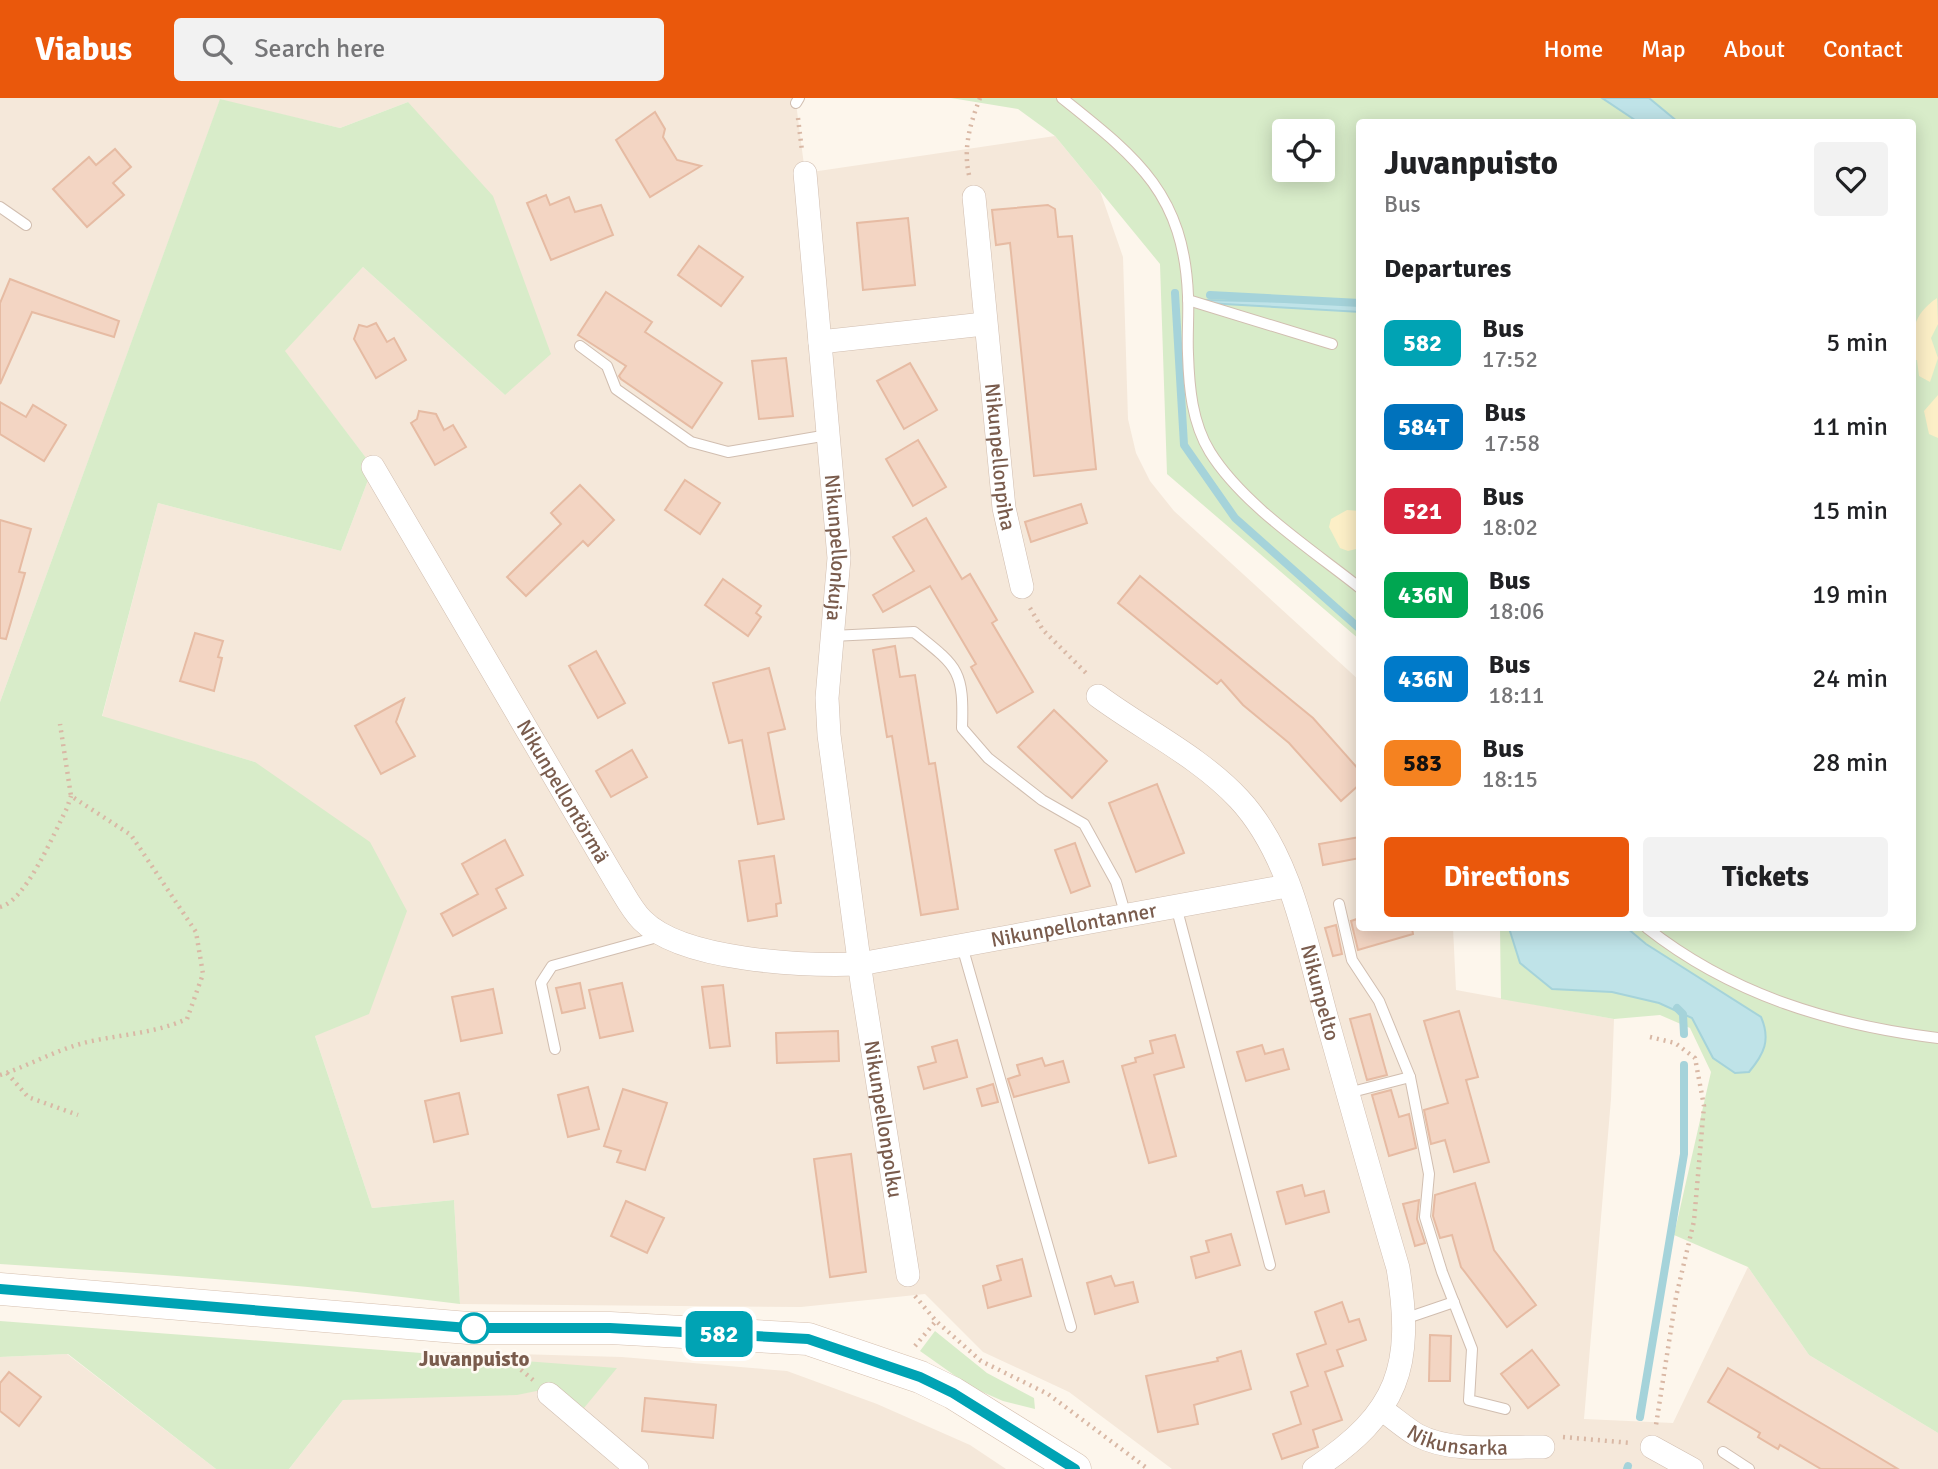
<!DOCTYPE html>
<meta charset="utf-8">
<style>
:root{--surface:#fff;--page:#f2f2f2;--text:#202124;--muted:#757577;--accent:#ea580c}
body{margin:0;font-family:Signika,sans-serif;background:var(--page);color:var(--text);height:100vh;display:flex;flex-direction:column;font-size:26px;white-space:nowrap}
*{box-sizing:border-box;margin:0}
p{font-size:23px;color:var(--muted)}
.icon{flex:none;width:38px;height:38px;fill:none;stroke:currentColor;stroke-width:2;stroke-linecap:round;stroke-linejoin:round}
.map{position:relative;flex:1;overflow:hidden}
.panel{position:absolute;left:1356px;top:21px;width:560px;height:812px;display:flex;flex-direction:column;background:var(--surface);border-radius:7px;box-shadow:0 4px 18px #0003}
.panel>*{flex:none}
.badge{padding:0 14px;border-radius:10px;font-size:24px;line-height:46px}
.fabs{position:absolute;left:1272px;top:21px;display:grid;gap:14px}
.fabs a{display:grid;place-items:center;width:63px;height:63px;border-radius:7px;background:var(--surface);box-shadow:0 4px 18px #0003;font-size:35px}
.map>.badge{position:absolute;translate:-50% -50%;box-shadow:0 0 0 4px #fff}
h2{padding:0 28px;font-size:26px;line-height:63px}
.round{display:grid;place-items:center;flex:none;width:74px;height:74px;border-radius:7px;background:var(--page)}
.overview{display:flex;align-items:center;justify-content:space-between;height:119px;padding:0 28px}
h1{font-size:33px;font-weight:700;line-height:52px}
.cta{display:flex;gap:14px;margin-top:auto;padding:14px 28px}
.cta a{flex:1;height:80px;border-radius:7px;background:var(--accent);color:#fff;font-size:28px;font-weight:700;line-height:80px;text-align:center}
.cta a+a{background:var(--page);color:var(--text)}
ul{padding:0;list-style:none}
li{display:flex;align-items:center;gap:21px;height:84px;padding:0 28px}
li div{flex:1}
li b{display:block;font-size:26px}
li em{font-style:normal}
li .badge{min-width:77px;font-weight:700;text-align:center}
header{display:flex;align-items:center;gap:42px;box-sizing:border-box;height:98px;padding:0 35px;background:var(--accent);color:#fff}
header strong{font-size:33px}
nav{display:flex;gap:38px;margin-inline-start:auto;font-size:24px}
.search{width:490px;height:63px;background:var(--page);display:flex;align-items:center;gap:18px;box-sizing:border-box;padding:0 24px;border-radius:7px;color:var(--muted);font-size:26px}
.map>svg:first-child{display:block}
</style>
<header>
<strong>Viabus</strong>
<div class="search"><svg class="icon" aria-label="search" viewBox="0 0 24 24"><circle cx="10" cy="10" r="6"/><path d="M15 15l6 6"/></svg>Search here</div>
<nav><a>Home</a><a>Map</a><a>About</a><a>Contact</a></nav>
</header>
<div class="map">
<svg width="1938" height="1371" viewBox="0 0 1938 1371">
<rect width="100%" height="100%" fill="#fdf6ec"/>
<g fill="#f5e8da">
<path d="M 0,0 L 792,0 L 796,5 L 805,75 L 1055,38 L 1100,93 L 1123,159 L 1128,321 L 1136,355 L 1150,383 L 1174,413 L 1360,583 L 1360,830 L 1453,830 L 1456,892 L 1614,921 L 1611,1001 L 1584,1321 L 1673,1325 L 1748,1169 L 1809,1257 L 1938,1335 L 1938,1371 L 1172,1371 L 1069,1294 L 983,1254 L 925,1196 L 801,1209 L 460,1206 L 454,1102 L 372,1110 L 315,938 L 255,664 L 102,619 L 158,405 L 341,453 L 373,369 L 284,253 L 363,169 L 505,297 L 408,4 L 340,30 L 220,2 L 0,604 Z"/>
<path d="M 443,1254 L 622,1259 L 787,1273 L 877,1306 L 970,1347 L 1006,1371 L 289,1371 L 343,1302 Z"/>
<path d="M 67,1256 L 216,1371 L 0,1371 L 0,1259 Z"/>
</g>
<g fill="#d8ecc9" fill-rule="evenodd">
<path d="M 951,0 L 1938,0 L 1938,1335 L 1809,1257 L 1748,1169 L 1674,1137 L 1711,974 L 1690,930 L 1660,917 L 1614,921 L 1501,901 L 1500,830 L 1913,830 L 1913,24 L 1360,24 L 1360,542 L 1167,376 L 1160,166 L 1055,38 L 1018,11 ZM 1284,33 L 1323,33 L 1323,72 L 1284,72 Z"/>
<path d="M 220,1 L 340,30 L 408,4 L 493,98 L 551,256 L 505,297 L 363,169 L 285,253 L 373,369 L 341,453 L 158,405 L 102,618 L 255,664 L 370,744 L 407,813 L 369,916 L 315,938 L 372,1110 L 454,1102 L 460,1206 C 307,1186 154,1176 0,1166 L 0,604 Z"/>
<path d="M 0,1223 L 617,1270 L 584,1310 L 556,1289 L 517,1297 L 343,1302 L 289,1371 L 216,1371 L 68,1256 L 0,1259 Z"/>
<path d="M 935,1233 L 987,1275 L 1034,1300 L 1035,1311 L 1003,1303 L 971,1289 L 920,1253 Z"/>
</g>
<g fill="#fcefc7">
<path d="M 1937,200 L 1938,226 L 1931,240 L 1938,260 L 1930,284 L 1919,278 L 1917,262 L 1913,262 C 1913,233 1911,218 1937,200 Z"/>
<path d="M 1938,297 L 1938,340 L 1929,336 L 1924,313 Z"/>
<path d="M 1347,412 L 1360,413 L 1360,450 L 1348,453 L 1340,450 L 1329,429 L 1331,421 Z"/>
</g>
<g fill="#bfe3e8" stroke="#a5d3da" stroke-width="2">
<path d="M 1602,0 L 1649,0 L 1678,24 L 1638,24 Z"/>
<path d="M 1204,202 L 1349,205 L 1360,207 L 1360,214 L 1207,205 Z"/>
<path d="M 1509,830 L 1627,830 L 1646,846 L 1761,919 C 1771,942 1764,956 1749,974 L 1735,975 L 1713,960 L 1692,920 L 1659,905 L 1612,894 L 1552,891 L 1520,865 Z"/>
</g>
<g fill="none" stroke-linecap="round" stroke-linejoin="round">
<g stroke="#a5d3da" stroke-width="8">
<path d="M 1175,195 L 1184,347 L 1235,420 L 1360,531"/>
<path d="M 1210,197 L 1360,205"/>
<path d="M 1677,910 L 1683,916 L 1684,936"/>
<path d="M 1640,1319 L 1684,1056 L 1684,967"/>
<path d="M 1627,1371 L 1628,1368"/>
</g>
</g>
<g fill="#f3d5c3" stroke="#e6bba3" stroke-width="2">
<path d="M 655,14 L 665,31 L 663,39 L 677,62 L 701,68 L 650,99 L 616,42 Z"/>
<path d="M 115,51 L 131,69 L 113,85 L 124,97 L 87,129 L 53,91 L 89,59 L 96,67 Z"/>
<path d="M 546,97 L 550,107 L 569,99 L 575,114 L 601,107 L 613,137 L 551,162 L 527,105 Z"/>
<path d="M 1048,107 L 1055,111 L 1058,139 L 1072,138 L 1096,371 L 1034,378 L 1010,145 L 996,147 L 992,112 Z"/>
<path d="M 908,120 L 915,187 L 863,192 L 857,125 Z"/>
<path d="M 699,148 L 743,179 L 721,208 L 678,177 Z"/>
<path d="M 10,181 L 119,223 L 114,239 L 32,214 L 0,286 L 0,205 Z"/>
<path d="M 606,194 L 652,224 L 645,234 L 722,285 L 692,330 L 621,281 L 619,278 L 626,268 L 578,237 Z"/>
<path d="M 376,225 L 387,244 L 394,240 L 406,262 L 376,280 L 354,241 L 359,227 L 367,229 Z"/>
<path d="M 786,260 L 793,318 L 759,321 L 752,263 Z"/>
<path d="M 910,265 L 937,312 L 904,331 L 877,283 Z"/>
<path d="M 0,304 L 26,319 L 33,307 L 66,327 L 44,363 L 0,336 Z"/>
<path d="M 419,313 L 436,316 L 444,332 L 453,327 L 466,349 L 435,367 L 411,325 L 417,321 Z"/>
<path d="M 918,342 L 946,389 L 913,408 L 886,361 Z"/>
<path d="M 685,382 L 720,405 L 700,436 L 665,412 Z"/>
<path d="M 580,387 L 614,422 L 588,448 L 583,443 L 526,498 L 507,479 L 561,426 L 551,415 Z"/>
<path d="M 1081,406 L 1087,425 L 1031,444 L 1025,424 Z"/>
<path d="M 926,420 L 962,481 L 970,476 L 997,522 L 992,525 L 1033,594 L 997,615 L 971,569 L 976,566 L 930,488 L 883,514 L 873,497 L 914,473 L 893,439 Z"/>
<path d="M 0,422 L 31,431 L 19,474 L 25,475 L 6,541 L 0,540 Z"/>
<path d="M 1140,478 L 1313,620 L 1360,673 L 1360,686 L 1341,703 L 1289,645 L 1243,607 L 1221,582 L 1217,586 L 1118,505 Z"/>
<path d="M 723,481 L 761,508 L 756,515 L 761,519 L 748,538 L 705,507 Z"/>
<path d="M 195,535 L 223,543 L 218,559 L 222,560 L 214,593 L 180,583 Z"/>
<path d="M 895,548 L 900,579 L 915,577 L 929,666 L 935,665 L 958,811 L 921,817 L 892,638 L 887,639 L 873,552 Z"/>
<path d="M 596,553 L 625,605 L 598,620 L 569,568 Z"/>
<path d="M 769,570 L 785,631 L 768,635 L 784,721 L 758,726 L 742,642 L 729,645 L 713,585 Z"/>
<path d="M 404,601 L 396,624 L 415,658 L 381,676 L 355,628 Z"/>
<path d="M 1054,612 L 1107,663 L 1072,700 L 1018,649 Z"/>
<path d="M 632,652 L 647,679 L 611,699 L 596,673 Z"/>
<path d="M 1157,686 L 1184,755 L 1136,774 L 1109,705 Z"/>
<path d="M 1360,739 L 1360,760 L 1323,767 L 1319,746 Z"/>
<path d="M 505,742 L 523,777 L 496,791 L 506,810 L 453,838 L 441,816 L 478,796 L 462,766 Z"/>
<path d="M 1075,745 L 1090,788 L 1071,795 L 1055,752 Z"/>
<path d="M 774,758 L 781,805 L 776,806 L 777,818 L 748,823 L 739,763 Z"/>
<path d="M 1360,820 L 1360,830 L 1412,830 L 1413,836 L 1358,852 L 1351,823 Z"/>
<path d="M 1336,827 L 1342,856 L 1333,858 L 1325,830 Z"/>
<path d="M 580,885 L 585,910 L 562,915 L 556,890 Z"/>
<path d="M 622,885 L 633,933 L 600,940 L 589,892 Z"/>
<path d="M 723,887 L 730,948 L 710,950 L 702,889 Z"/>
<path d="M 493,891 L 502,935 L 461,943 L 452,899 Z"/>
<path d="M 1459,913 L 1478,979 L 1466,982 L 1489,1064 L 1454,1074 L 1445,1042 L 1431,1046 L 1424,1012 L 1448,1005 L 1424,923 Z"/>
<path d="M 1370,916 L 1387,977 L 1367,982 L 1350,921 Z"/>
<path d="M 838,933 L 839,963 L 777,965 L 776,935 Z"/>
<path d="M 1175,937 L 1184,969 L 1154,977 L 1176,1058 L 1149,1065 L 1122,968 L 1136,964 L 1135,960 L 1153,955 L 1150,943 Z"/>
<path d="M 957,942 L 967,979 L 924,991 L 918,969 L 936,964 L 932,949 Z"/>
<path d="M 1262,947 L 1265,956 L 1283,951 L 1289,971 L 1246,983 L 1237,954 Z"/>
<path d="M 1042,960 L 1045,968 L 1063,963 L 1069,984 L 1014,999 L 1008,981 L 1020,977 L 1017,967 Z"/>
<path d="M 993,986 L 998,1004 L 982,1008 L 977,991 Z"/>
<path d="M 588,989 L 599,1031 L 568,1039 L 558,997 Z"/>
<path d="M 623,991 L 667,1005 L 645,1072 L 617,1064 L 621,1053 L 604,1048 Z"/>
<path d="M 1391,992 L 1399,1019 L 1409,1016 L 1416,1050 L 1389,1058 L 1372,997 Z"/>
<path d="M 459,995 L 468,1036 L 434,1044 L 425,1003 Z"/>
<path d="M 851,1056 L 866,1174 L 830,1179 L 814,1061 Z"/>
<path d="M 1475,1085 L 1494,1152 L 1536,1207 L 1507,1229 L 1461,1169 L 1452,1137 L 1440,1140 L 1433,1118 L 1435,1097 Z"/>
<path d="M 1302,1087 L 1305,1098 L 1324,1093 L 1329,1114 L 1286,1126 L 1277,1094 Z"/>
<path d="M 1419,1102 L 1417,1121 L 1425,1145 L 1415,1148 L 1403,1106 Z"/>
<path d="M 626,1103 L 664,1120 L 647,1155 L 611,1138 Z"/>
<path d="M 1231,1136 L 1240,1167 L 1196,1180 L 1191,1159 L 1209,1154 L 1206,1143 Z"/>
<path d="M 1022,1161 L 1031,1198 L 988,1210 L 983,1188 L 1001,1182 L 997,1168 Z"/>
<path d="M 1111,1178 L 1115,1188 L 1133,1184 L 1138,1204 L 1095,1216 L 1087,1185 Z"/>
<path d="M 1342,1204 L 1349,1224 L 1359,1221 L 1366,1242 L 1337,1252 L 1343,1268 L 1325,1274 L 1342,1322 L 1313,1332 L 1318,1349 L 1282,1361 L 1273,1336 L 1301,1326 L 1291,1294 L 1308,1288 L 1297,1256 L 1326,1246 L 1315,1214 Z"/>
<path d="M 1430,1237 L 1451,1238 L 1450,1283 L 1429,1283 Z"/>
<path d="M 1532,1252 L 1559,1287 L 1528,1310 L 1501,1276 Z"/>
<path d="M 1241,1253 L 1251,1291 L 1194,1307 L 1198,1326 L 1158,1334 L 1146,1278 L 1218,1263 L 1217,1260 Z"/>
<path d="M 1728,1270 L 1853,1344 L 1898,1371 L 1821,1371 L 1780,1347 L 1778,1351 L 1758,1339 L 1760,1335 L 1708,1304 Z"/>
<path d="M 9,1274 L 41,1299 L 19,1328 L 0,1313 L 0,1285 Z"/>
<path d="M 645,1300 L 716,1307 L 713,1340 L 642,1333 Z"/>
</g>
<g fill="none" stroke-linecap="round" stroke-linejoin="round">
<defs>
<g id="lane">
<path d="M 1062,0 C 1136,59 1184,95 1188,198 C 1189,217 1187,237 1188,256 C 1189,289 1192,325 1210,354 C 1243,407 1311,451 1360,490"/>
<path d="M 796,5 L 799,0"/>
<path d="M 0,109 L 26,127"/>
<path d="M 1188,202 L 1332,246"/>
<path d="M 580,248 L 607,268 L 616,291 L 691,344 L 728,354 L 828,337"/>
<path d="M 832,538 L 914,534 C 958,569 964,572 962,630 L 988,660 L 1042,702 L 1084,726 L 1116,784 L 1126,818"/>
<path d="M 1339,806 L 1352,862 L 1379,903 L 1410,979 L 1429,1076 L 1425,1119 L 1442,1174 L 1472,1251 L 1469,1302 L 1505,1311"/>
<path d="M 1176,808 L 1270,1167"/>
<path d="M 1647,830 C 1732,897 1832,927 1938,940"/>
<path d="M 962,848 L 1071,1229"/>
<path d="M 555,951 L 541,885 L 552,868 L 661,838"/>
<path d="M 1348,995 L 1410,979"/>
<path d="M 1404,1221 L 1454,1204"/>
<path d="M 1723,1354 L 1749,1371"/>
</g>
<g id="street">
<path id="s1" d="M 805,75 L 839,460 L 827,600 L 829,637 L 862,885 L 908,1177"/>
<path id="s2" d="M 974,99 L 1004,410 L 1022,489"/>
<path d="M 820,244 L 984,226"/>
<path id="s3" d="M 373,369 L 615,782 C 623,794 631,811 642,822 C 682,863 804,868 860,866 L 1287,788"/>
<path id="s4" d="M 1098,598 C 1144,632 1200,659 1239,701 C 1293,759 1307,851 1328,925 C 1351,1007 1374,1089 1398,1170 C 1414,1268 1399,1315 1314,1371"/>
<path d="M 549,1296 L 637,1371"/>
<path id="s5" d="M 1381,1311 C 1393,1319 1405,1330 1417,1337 C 1453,1356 1504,1348 1543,1349"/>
<path d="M 1652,1349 L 1692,1371"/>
</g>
<path id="secondary" d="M 0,1191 L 468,1230 L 610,1230 L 808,1241 L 920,1279 L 953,1295 L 1075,1371"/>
</defs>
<use href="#lane" stroke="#d1beb0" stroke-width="12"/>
<use href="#street" stroke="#d1beb0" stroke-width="24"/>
<use href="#secondary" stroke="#d6c0b0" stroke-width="33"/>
<g stroke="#d9b8a5" stroke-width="4.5" stroke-dasharray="2 5" stroke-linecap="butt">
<path d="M 798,20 L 802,53"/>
<path d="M 969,77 C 963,50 970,26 980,0"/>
<path d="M 1030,510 L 1043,532 L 1088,577"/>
<path d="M 0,809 C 26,803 54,735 67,710 L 71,698"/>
<path d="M 1650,939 L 1675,945 L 1695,960 L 1704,1008 L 1694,1123 L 1676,1199 L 1656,1327"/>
<path d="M 7,975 L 28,999 L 78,1017"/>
<path d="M 0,977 C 31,967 59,950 92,943 C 125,936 155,935 187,921 L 203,876 L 196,834 L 131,737 L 71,698 L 60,626"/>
<path d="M 915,1198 L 936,1223 L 981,1263 L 1048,1296 L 1148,1371"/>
<path d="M 915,1248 L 936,1223"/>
<path d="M 505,1258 L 533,1282"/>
<path d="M 1563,1339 L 1631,1345"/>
</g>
<use href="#lane" stroke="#fff" stroke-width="10"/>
<use href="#street" stroke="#fff" stroke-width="23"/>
<use href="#secondary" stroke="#fff" stroke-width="32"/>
</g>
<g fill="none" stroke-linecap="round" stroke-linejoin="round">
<defs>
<path id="line" d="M 0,1191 L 468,1230 L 610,1230 L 808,1241 L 920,1279 L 953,1295 L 1075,1371"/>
</defs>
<use href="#line" stroke="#fff" stroke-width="16"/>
<use href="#line" stroke="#00a3b4" stroke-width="10"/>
</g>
<circle fill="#fff" stroke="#00a3b4" stroke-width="3.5" cx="474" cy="1230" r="14"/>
<g text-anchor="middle" stroke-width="5" stroke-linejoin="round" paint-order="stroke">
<g font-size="21" fill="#7a5c4d" stroke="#fffaf3">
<text dy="7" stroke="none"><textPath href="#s2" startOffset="261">Nikunpellonpiha</textPath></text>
<text dy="7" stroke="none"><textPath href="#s1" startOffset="376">Nikunpellonkuja</textPath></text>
<text dy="7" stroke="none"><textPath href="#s3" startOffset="376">Nikunpellontörmä</textPath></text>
<text dy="7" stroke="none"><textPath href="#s3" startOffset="971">Nikunpellontanner</textPath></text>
<text dy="7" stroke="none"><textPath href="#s4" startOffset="387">Nikunpelto</textPath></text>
<text dy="7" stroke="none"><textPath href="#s1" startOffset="952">Nikunpellonpolku</textPath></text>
<text dy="7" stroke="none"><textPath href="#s5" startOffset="86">Nikunsarka</textPath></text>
</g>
<g font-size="21" font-weight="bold" fill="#7a5c4d" stroke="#fffaf3">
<text x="474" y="1268">Juvanpuisto</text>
</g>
</g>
</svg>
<div class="fabs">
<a><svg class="icon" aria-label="locate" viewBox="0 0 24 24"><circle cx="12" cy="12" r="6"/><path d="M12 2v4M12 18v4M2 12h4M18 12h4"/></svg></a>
</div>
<b class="badge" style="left:719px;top:1236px;background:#00a3b4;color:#fff">582</b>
<section class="panel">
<div class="overview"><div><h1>Juvanpuisto</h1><p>Bus</p></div><a class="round"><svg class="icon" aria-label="heart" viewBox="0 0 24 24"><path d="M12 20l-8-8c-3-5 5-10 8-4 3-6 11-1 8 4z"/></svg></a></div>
<h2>Departures</h2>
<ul>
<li><span class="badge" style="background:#00a3b4;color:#fff">582</span><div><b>Bus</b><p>17:52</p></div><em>5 min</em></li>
<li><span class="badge" style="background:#0072bc;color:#fff">584T</span><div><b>Bus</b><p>17:58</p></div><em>11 min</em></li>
<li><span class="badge" style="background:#d7263d;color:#fff">521</span><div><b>Bus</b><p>18:02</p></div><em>15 min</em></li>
<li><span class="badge" style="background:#00a651;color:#fff">436N</span><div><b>Bus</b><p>18:06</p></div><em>19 min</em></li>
<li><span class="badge" style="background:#007ac9;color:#fff">436N</span><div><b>Bus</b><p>18:11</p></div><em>24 min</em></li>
<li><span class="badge" style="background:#f58220;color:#111">583</span><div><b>Bus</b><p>18:15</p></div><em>28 min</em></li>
</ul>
<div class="cta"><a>Directions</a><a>Tickets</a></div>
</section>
</div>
